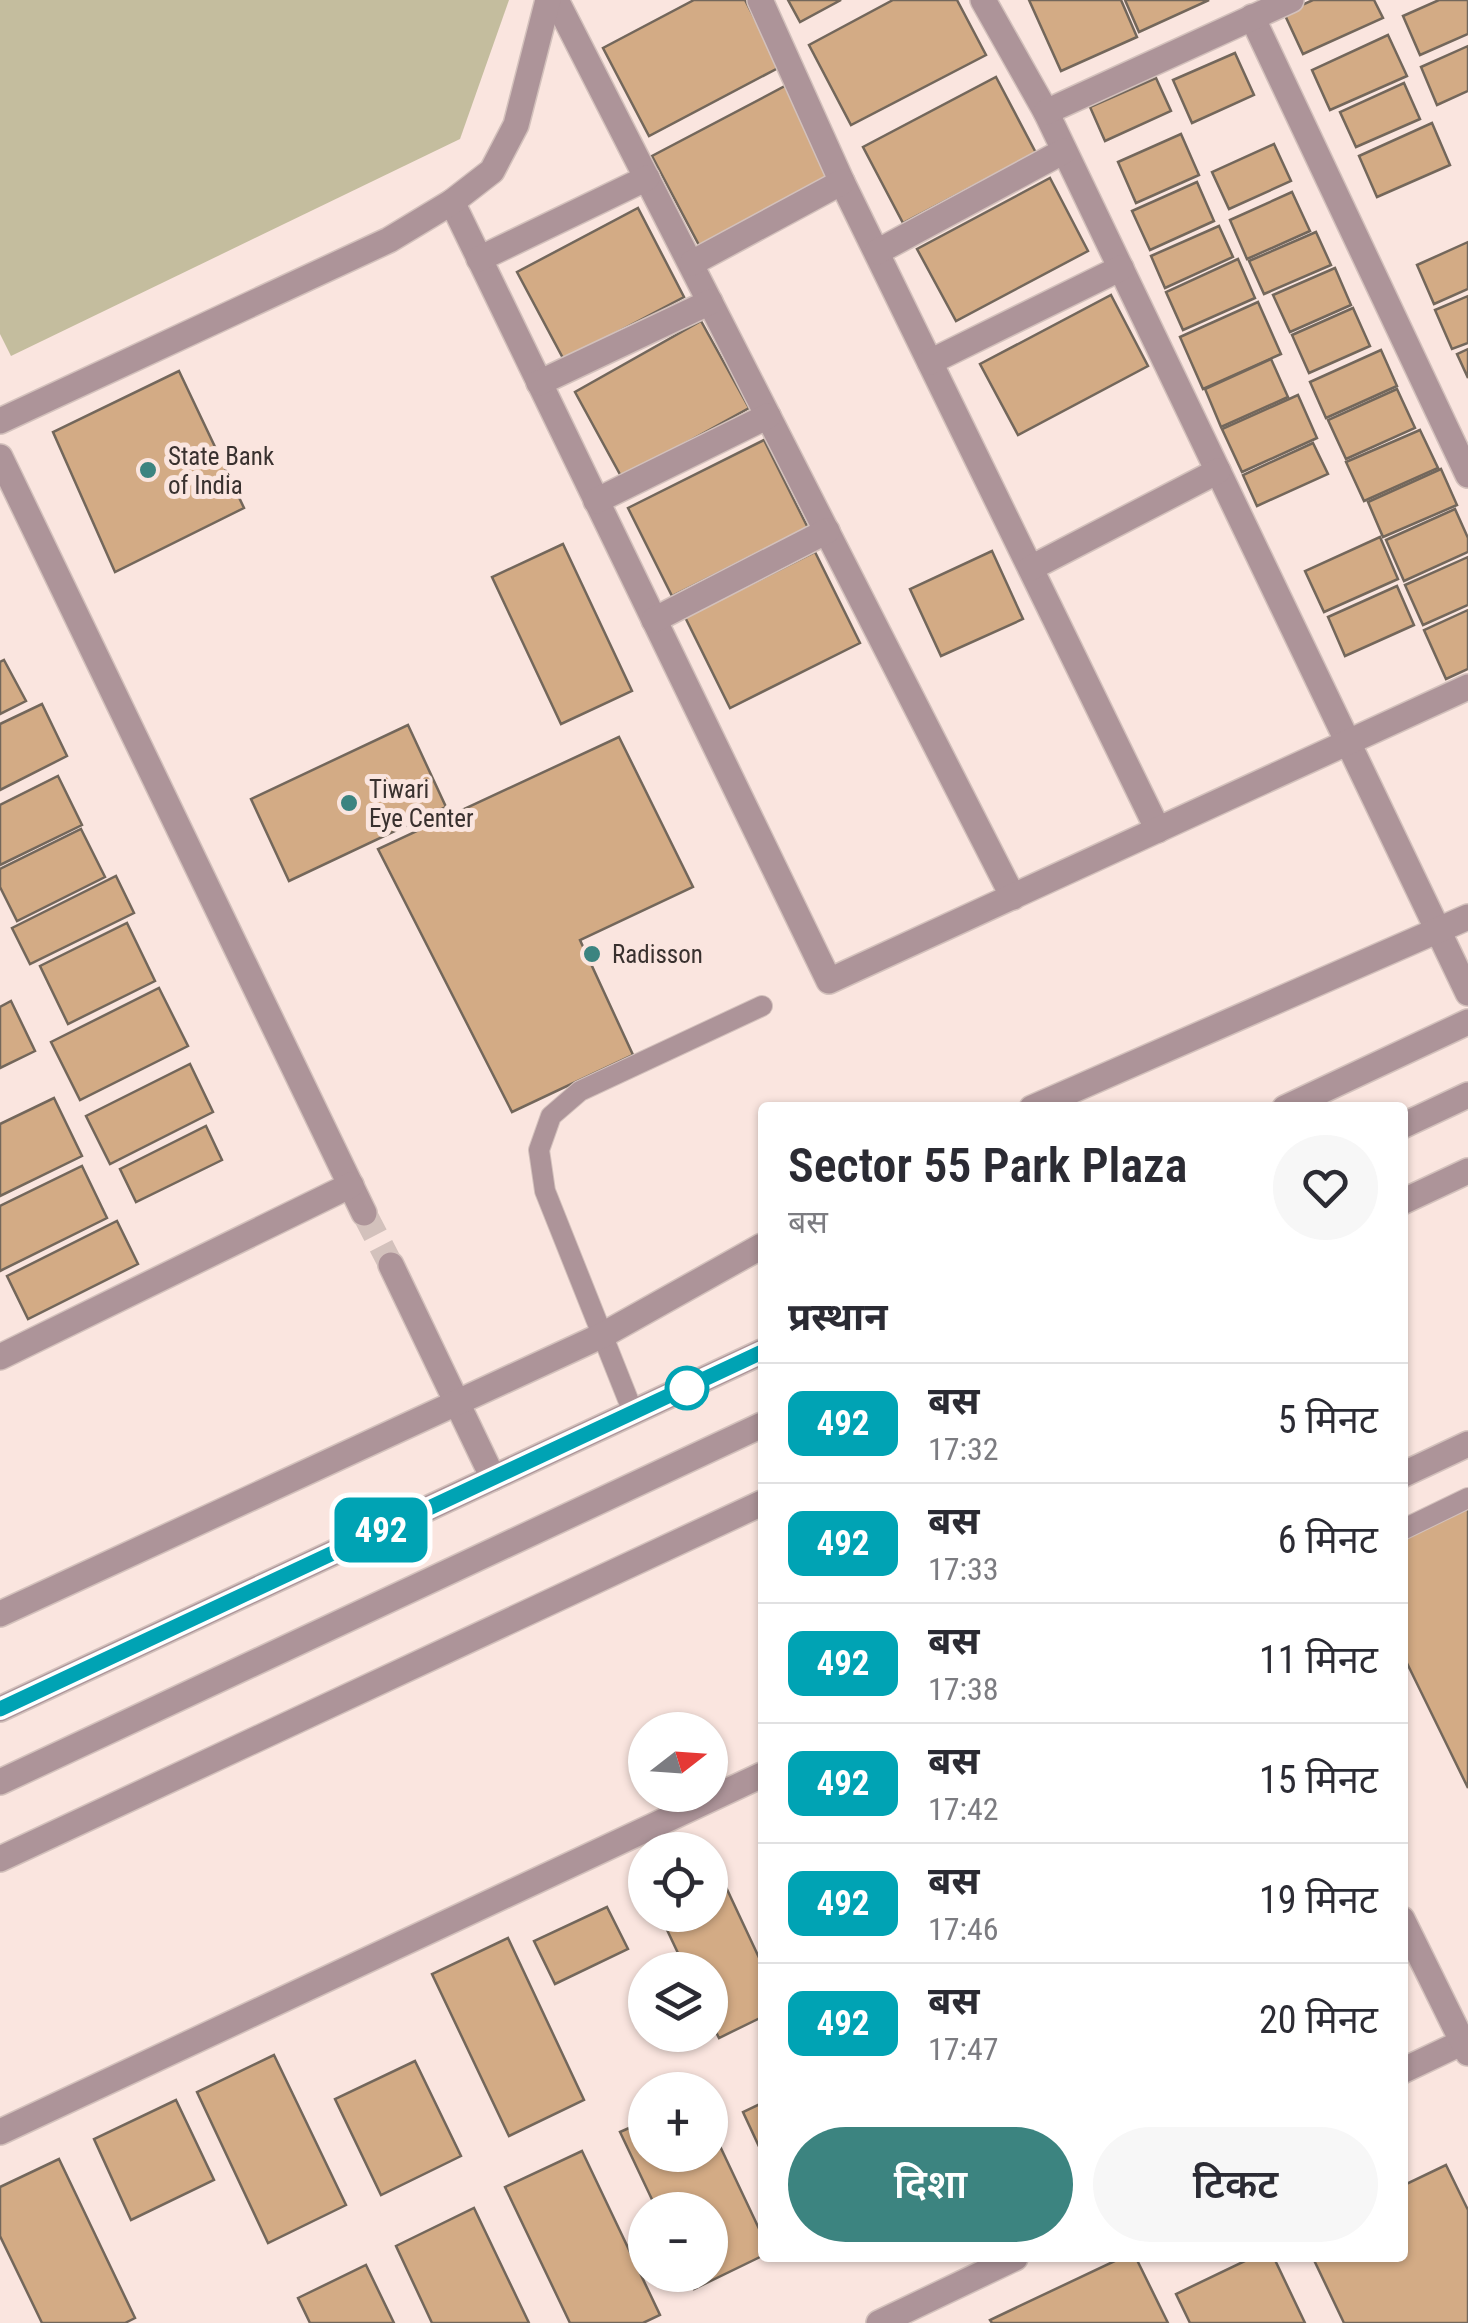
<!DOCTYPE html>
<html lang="hi">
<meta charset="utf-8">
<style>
:root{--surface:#fff;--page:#f7f7f7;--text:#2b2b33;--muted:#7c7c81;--line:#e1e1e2;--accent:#3c8480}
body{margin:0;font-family:"Roboto Condensed","Noto Sans Devanagari",sans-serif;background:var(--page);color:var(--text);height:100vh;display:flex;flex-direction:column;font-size:38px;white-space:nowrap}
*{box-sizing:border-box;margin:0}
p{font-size:32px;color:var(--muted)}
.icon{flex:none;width:55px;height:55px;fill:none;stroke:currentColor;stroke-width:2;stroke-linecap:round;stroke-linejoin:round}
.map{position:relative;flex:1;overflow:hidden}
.panel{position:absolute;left:758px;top:1102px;width:650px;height:1160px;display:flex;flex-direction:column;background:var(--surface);border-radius:10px;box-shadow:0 2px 8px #0004}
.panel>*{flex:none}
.badge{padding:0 20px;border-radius:15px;font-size:35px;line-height:65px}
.needle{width:65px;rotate:73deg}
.tools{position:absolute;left:628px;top:1712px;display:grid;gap:20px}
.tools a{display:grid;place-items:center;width:100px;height:100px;border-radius:50%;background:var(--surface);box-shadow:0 2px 8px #0004;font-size:50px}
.map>.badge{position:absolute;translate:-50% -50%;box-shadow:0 0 0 5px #fff}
h2{padding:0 30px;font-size:38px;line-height:90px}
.round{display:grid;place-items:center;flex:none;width:105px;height:105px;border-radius:52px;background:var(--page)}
.head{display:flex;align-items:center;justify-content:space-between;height:170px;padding:0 30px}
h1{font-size:48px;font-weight:600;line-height:75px}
.action{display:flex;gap:20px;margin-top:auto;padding:20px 30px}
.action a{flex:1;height:115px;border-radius:60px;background:var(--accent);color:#fff;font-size:40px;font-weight:600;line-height:115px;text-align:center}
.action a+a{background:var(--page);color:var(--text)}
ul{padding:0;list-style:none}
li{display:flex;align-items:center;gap:30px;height:120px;padding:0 30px;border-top:2px solid var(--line)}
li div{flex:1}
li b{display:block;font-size:38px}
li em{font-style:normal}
li .badge{min-width:110px;font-weight:700;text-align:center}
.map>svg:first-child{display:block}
</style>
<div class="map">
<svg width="1468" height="2323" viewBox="0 0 1468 2323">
<rect width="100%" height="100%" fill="#fae5df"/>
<path fill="#c4bd9e" d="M 0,0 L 509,0 L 460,139 L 11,356 L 0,334 Z"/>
<g fill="#d3ab85" stroke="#73675b" stroke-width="2.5">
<path d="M 694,0 L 745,0 L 780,67 L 649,136 L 603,48 Z"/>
<path d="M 788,0 L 841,0 L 800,22 Z"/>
<path d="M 893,0 L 957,0 L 986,55 L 851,125 L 809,45 Z"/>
<path d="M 1029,0 L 1121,0 L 1137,37 L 1061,71 Z"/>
<path d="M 1125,0 L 1209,0 L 1139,32 Z"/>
<path d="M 1313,0 L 1374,0 L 1383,18 L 1303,54 L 1284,13 Z"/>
<path d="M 1439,0 L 1468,0 L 1468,34 L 1420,55 L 1403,16 Z"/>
<path d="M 1388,35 L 1407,76 L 1330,110 L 1312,70 Z"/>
<path d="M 1468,46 L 1468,91 L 1437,105 L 1421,67 Z"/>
<path d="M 1235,53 L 1254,95 L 1192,123 L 1173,80 Z"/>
<path d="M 996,77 L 1036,153 L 903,223 L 863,147 Z"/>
<path d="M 1156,78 L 1171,111 L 1105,141 L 1090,107 Z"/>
<path d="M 1404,83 L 1420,119 L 1356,147 L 1340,112 Z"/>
<path d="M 785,86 L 833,176 L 700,247 L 652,156 Z"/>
<path d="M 1432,123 L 1450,165 L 1377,197 L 1359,156 Z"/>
<path d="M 1181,134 L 1199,175 L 1136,203 L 1118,162 Z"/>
<path d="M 1274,144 L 1291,181 L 1229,209 L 1212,172 Z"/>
<path d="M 1050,178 L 1088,251 L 956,321 L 917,249 Z"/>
<path d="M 1197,182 L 1214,221 L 1150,250 L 1132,211 Z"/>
<path d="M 1292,192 L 1310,231 L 1247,259 L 1230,220 Z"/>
<path d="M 638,208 L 684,297 L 564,360 L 517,272 Z"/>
<path d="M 1219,226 L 1233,257 L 1165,288 L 1151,256 Z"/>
<path d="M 1316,232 L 1331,265 L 1264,294 L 1249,261 Z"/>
<path d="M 1468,242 L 1468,289 L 1434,304 L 1417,265 Z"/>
<path d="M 1238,259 L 1255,298 L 1183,330 L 1166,292 Z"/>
<path d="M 1335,268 L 1351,305 L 1290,332 L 1273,295 Z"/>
<path d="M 1111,295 L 1148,366 L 1018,435 L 980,364 Z"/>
<path d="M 1468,296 L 1468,343 L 1452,349 L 1435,310 Z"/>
<path d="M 1258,302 L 1281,354 L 1203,389 L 1180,337 Z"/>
<path d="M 1353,308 L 1370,346 L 1309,373 L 1292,335 Z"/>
<path d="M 701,321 L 749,408 L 622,478 L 575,392 Z"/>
<path d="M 1468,349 L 1468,378 L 1457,354 Z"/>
<path d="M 1381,350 L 1397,386 L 1326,418 L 1310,382 Z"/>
<path d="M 1271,359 L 1288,397 L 1221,427 L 1205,389 Z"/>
<path d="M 179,371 L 244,508 L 115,572 L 53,432 Z"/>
<path d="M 1397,389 L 1415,428 L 1346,459 L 1328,420 Z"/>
<path d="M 1298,395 L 1317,438 L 1242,472 L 1222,429 Z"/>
<path d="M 1420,430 L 1438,468 L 1364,501 L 1346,462 Z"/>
<path d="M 764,440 L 808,528 L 672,596 L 628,508 Z"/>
<path d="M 1313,443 L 1328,474 L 1257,506 L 1243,475 Z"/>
<path d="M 1441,469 L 1457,505 L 1383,537 L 1368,502 Z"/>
<path d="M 1455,509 L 1468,538 L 1468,552 L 1404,581 L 1386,540 Z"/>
<path d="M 1380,537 L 1398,579 L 1324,612 L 1305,571 Z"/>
<path d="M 563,544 L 632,691 L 561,724 L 492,577 Z"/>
<path d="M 992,551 L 1023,619 L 941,656 L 910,589 Z"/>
<path d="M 815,552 L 860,643 L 730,708 L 685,617 Z"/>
<path d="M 1468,557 L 1468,605 L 1423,625 L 1405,585 Z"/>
<path d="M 1397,586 L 1414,625 L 1345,656 L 1328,617 Z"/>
<path d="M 1468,610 L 1468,669 L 1446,679 L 1424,630 Z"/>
<path d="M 4,660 L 26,701 L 0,714 L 0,662 Z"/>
<path d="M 42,704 L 67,756 L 0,790 L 0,724 Z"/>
<path d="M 408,725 L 446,807 L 289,881 L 251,799 Z"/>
<path d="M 619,737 L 693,887 L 580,940 L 633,1055 L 512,1112 L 378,849 Z"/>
<path d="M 58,776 L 82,825 L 0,865 L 0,805 Z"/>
<path d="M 81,829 L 105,877 L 17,921 L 0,887 L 0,869 Z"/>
<path d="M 116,876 L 134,913 L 30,964 L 12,928 Z"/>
<path d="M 127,923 L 155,981 L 68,1024 L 40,966 Z"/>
<path d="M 159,988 L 188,1046 L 80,1100 L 51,1042 Z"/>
<path d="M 11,1001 L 35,1051 L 0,1068 L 0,1007 Z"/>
<path d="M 190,1064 L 213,1112 L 110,1164 L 86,1116 Z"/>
<path d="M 54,1098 L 82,1156 L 0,1196 L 0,1124 Z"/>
<path d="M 206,1126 L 222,1160 L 136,1202 L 120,1169 Z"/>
<path d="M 82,1166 L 107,1218 L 0,1271 L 0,1206 Z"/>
<path d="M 117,1221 L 138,1264 L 28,1319 L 7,1276 Z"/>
<path d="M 1468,1506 L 1468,1788 L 1402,1653 L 1402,1538 Z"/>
<path d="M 710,1853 L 762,1964 L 762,2017 L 719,2038 L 710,2020 L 710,1970 L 686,1970 L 660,1915 L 710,1915 Z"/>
<path d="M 607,1907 L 628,1949 L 555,1984 L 534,1941 Z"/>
<path d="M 508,1938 L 584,2100 L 509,2136 L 432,1974 Z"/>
<path d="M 274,2055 L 346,2205 L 268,2243 L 197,2092 Z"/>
<path d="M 415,2061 L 461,2156 L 381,2195 L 335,2099 Z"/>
<path d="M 176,2100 L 214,2180 L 131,2220 L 94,2139 Z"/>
<path d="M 762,2103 L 762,2153 L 743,2112 Z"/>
<path d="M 645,2121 L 645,2155 L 710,2155 L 710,2125 L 762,2235 L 762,2256 L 694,2289 L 687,2275 L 710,2275 L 710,2210 L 657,2210 L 620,2132 Z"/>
<path d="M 582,2151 L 660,2315 L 643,2323 L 570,2323 L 505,2187 Z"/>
<path d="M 59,2159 L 135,2318 L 125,2323 L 42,2323 L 0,2236 L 0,2187 Z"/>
<path d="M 1446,2165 L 1468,2210 L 1468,2323 L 1344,2323 L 1313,2258 L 1402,2258 L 1402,2186 Z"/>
<path d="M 474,2208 L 529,2323 L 432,2323 L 396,2246 Z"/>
<path d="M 1121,2258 L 1136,2258 L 1168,2323 L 992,2323 L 990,2320 Z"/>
<path d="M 1251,2258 L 1274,2258 L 1305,2323 L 1190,2323 L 1176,2294 Z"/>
<path d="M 366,2265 L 394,2323 L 310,2323 L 298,2298 Z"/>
</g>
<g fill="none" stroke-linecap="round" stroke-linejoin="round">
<path stroke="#d3c1bc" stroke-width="25" stroke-dasharray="25 12" stroke-linecap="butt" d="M 364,1213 L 391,1265"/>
<defs>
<g id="service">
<path d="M 633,1412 L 545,1191 L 539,1150 L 551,1116 L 580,1091 L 762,1006"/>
<path d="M 1402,1530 L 1468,1498"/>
</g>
<g id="minor">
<path d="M 556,0 L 1013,897"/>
<path d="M 760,0 L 842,182 L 1158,830"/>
<path d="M 983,0 L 1046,112 L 1468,993"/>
<path d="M 1252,17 L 1468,475"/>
<path d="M 1046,112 L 1291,0"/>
<path d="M 452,202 L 829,981 L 1468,687"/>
<path d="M 877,252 L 1064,151"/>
<path d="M 479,259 L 647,178"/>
<path d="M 692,263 L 842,182"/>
<path d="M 930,362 L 1121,268"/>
<path d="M 539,383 L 710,302"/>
<path d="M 0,421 L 389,240 L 452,202 L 492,171 L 516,125 L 548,0"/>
<path d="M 0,457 L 364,1213"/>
<path d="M 596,501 L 768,416"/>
<path d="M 1031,568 L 1218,471"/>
<path d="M 654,620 L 827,531"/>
<path d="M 391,1265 L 493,1478"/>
<path d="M 0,1357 L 351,1185"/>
<path d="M 1402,1475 L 1468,1444"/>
<path d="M 1402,2071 L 1463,2042"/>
<path d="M 0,2132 L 762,1775"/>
<path d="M 879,2323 L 1015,2258"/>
</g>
<g id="tertiary">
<path d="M 1032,1108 L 1468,917"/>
<path d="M 1285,1108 L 1468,1022"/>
<path d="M 1402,1126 L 1468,1095"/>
<path d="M 1402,1202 L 1468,1171"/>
<path d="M 0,1614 L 603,1335 L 762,1246"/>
<path d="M 0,1709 L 762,1352"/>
<path d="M 0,1782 L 762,1425"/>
<path d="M 0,1859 L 762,1503"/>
<path d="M 1402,1919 L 1468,2053"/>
</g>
</defs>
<use href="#service" stroke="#d3c1bc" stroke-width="22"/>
<use href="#minor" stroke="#d3c1bc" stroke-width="28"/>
<use href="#tertiary" stroke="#d3c1bc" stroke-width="28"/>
<use href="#service" stroke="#ad9499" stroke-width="20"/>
<use href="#minor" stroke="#ad9499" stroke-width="25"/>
<use href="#tertiary" stroke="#ad9499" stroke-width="25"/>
</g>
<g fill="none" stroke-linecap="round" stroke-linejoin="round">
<defs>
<path id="line" d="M 0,1709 L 762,1352"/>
</defs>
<use href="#line" stroke="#fff" stroke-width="22"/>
<use href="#line" stroke="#00a3b4" stroke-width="15"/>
</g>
<g fill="#3c8480" stroke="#fae5df" stroke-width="4">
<circle cx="148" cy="470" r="10"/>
<circle cx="349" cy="803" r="10"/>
<circle cx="592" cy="954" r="10"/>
</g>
<circle fill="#fff" stroke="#00a3b4" stroke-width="5" cx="687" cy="1388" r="20"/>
<g text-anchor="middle" stroke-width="10" stroke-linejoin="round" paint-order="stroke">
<g font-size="25" fill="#39312f" stroke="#fae5df" text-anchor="start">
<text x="168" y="465">State Bank<tspan x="168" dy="29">of India</tspan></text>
<text x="369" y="798">Tiwari<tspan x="369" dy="29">Eye Center</tspan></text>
<text x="612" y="963">Radisson</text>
</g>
</g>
</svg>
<div class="tools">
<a><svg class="needle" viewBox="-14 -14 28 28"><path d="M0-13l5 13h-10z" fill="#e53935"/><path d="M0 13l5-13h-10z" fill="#7c7c81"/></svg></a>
<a><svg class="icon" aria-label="locate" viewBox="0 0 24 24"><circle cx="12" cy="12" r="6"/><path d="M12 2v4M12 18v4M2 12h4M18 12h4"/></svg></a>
<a><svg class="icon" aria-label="layers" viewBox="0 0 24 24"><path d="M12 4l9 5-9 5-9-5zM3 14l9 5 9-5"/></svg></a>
<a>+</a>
<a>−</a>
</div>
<b class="badge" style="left:381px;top:1530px;background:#00a3b4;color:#fff">492</b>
<section class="panel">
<div class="head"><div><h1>Sector 55 Park Plaza</h1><p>बस</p></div><a class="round"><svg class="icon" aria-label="heart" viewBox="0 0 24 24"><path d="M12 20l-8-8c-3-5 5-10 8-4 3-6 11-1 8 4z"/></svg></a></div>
<h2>प्रस्थान</h2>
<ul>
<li><span class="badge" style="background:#00a3b4;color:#fff">492</span><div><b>बस</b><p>17:32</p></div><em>5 मिनट</em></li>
<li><span class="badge" style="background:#00a3b4;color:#fff">492</span><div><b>बस</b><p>17:33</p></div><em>6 मिनट</em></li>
<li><span class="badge" style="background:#00a3b4;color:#fff">492</span><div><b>बस</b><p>17:38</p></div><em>11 मिनट</em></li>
<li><span class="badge" style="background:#00a3b4;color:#fff">492</span><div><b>बस</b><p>17:42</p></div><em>15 मिनट</em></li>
<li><span class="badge" style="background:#00a3b4;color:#fff">492</span><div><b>बस</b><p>17:46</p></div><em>19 मिनट</em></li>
<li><span class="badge" style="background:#00a3b4;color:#fff">492</span><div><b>बस</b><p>17:47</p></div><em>20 मिनट</em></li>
</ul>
<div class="action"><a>दिशा</a><a>टिकट</a></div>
</section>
</div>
